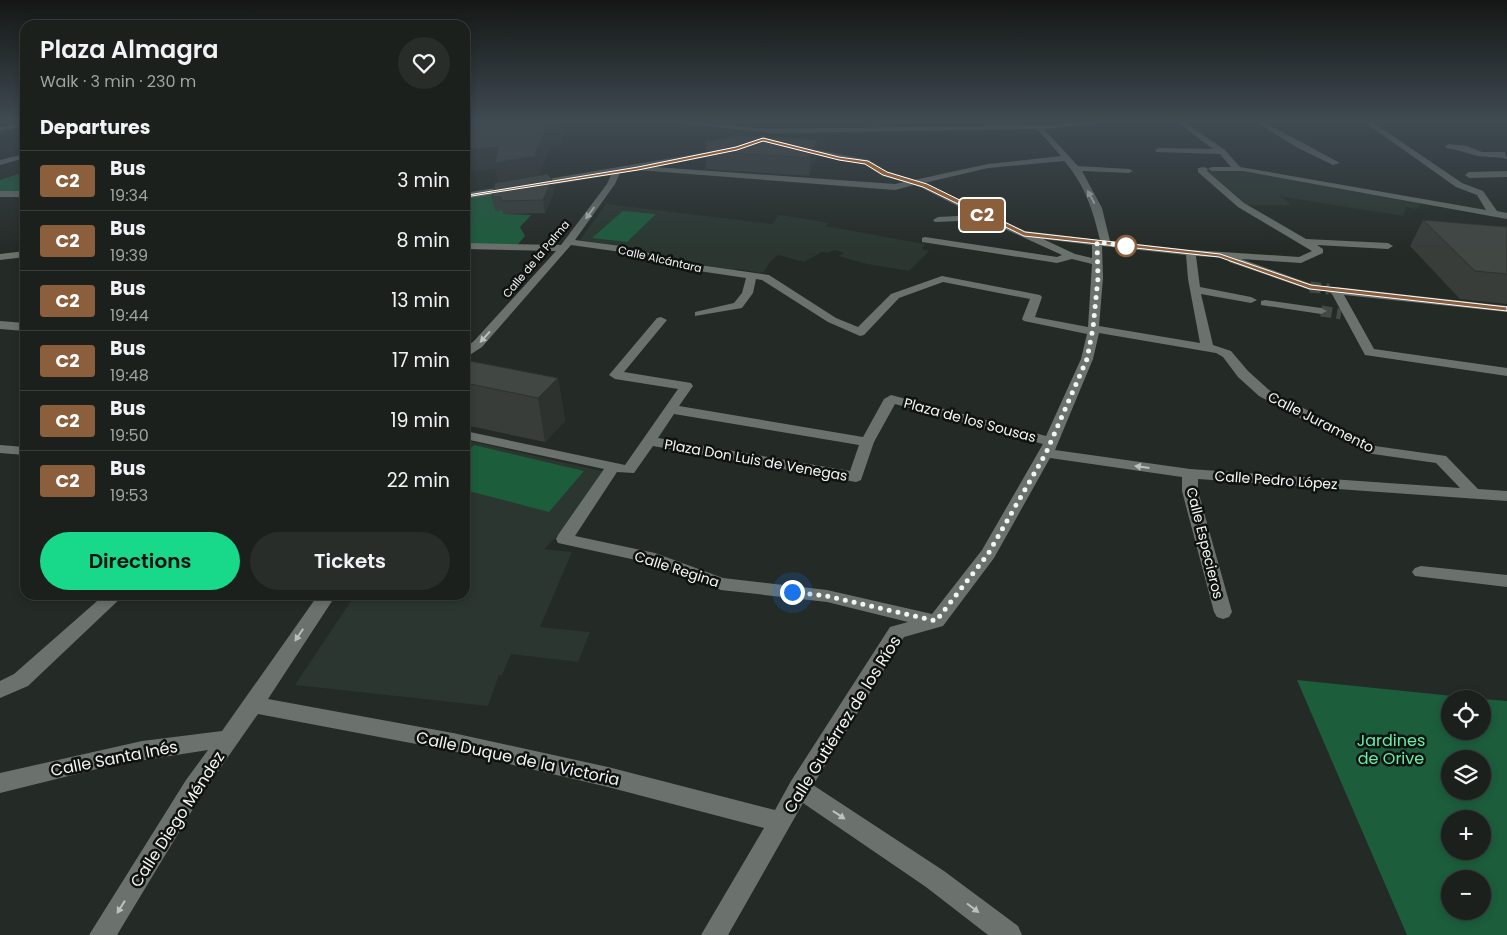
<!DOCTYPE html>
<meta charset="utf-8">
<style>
:root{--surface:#1b201c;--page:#282d29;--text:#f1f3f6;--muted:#a0a3a3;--line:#393e3b;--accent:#18d989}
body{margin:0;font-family:Poppins,sans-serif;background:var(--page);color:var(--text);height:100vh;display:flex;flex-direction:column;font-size:19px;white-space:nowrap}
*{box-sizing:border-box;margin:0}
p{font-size:16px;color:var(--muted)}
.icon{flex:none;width:28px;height:28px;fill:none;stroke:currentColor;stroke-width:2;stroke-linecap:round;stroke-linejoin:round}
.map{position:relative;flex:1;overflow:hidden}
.sheet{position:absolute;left:20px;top:20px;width:450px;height:580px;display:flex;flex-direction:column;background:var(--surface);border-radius:15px;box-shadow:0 2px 8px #0003,0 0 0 1px var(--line)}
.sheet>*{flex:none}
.badge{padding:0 10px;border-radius:4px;font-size:18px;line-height:32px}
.fabs{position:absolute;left:1441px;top:690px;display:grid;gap:10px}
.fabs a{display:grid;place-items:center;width:50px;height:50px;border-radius:50%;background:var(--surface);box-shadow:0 2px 8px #0003,0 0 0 1px var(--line);font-size:25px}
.you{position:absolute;width:25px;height:25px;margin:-12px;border:4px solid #fff;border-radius:50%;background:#1a73e8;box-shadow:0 0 0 8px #1a73e833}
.map>.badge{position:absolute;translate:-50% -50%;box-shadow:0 0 0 2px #fff}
h2{padding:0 20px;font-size:19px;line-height:45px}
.round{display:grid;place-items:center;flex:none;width:52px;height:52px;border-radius:26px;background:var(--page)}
.summary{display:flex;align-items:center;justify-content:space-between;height:85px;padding:0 20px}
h1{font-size:24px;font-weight:600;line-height:38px}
.cta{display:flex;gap:10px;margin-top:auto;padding:10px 20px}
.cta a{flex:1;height:58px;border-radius:30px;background:var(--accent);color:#111;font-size:20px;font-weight:600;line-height:58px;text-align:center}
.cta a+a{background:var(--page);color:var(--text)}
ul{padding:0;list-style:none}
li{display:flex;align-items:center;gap:15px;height:60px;padding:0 20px;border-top:1px solid var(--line)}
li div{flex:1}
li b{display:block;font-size:19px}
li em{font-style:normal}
li .badge{min-width:55px;font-weight:700;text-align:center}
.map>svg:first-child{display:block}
</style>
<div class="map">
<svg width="1507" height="935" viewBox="0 0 1507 935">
<rect width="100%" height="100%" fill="#242a26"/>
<g fill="#2a362f">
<path d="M 1204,169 L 1248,171 L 1423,202 L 1416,209 L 1406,207 L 1403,216 L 1279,196 L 1290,203 L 1289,205 L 1247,205 Z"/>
<path d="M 606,204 L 772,224 L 779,215 L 787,216 L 829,223 L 825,226 L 925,244 L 922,249 L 929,251 L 909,271 L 867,264 L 838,256 L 844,253 L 834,250 L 828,253 L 822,252 L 804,262 L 778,255 L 771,261 L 763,273 L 737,269 L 732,271 L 695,265 L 643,252 L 643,249 L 580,240 Z"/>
<path d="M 465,440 L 606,472 L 562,531 L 544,549 L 572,552 L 540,627 L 590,632 L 578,662 L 511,654 L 502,675 L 499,675 L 488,706 L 295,685 L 355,595 L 465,595 Z"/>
</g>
<g fill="#1c5d3c" fill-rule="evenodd">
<path d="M 18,174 L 25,175 L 25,192 L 0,193 L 0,180 Z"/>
<path d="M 502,191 L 504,214 L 531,215 L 520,227 L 525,236 L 518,244 L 465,244 L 465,196 Z"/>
<path d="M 623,211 L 656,214 L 627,242 L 592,238 Z"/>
<path d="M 474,445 L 584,471 L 549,512 L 465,490 L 465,454 Z"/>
<path d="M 1297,680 L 1482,699 L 1450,699 L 1450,731 L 1482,731 L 1483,699 L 1507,701 L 1507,935 L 1407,935 ZM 1450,759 L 1482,759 L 1482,791 L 1450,791 ZM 1450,819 L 1482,819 L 1482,851 L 1450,851 ZM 1450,879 L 1482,879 L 1482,911 L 1450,911 Z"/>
</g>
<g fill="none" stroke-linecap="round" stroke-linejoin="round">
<g stroke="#434945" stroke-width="11" stroke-dasharray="11 5" stroke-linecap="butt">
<path d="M 1310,287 L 1329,289"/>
<path d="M 1321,311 L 1341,314"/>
</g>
<g fill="#6b726d" fill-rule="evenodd">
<path d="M 675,121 L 771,129 L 1039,125 L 1105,121 L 1102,123 L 1044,129 L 1078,166 L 1129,169 L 1133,171 L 1129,173 L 1082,171 L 1102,208 L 1110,241 L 1191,250 L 1299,257 L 1312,251 L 1238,207 L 1198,172 L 1198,168 L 1204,167 L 1208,169 L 1212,167 L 1231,167 L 1220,154 L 1156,152 L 1155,150 L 1159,148 L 1213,149 L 1176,121 L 1183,121 L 1225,150 L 1240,167 L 1486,210 L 1477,195 L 1456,187 L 1363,121 L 1371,121 L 1462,183 L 1483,191 L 1497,211 L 1507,213 L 1507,219 L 1243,171 L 1212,171 L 1208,169 L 1207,171 L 1244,203 L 1306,239 L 1388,243 L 1393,246 L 1388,249 L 1317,245 L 1323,249 L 1323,253 L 1301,263 L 1241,259 L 1314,285 L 1315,287 L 1310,290 L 1229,262 L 1229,258 L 1196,256 L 1200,287 L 1251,297 L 1257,300 L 1251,303 L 1201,294 L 1213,345 L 1231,351 L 1248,371 L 1269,390 L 1375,446 L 1446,456 L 1478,489 L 1507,491 L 1507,501 L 1198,479 L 1198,491 L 1232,612 L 1229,617 L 1223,619 L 1217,617 L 1214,612 L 1182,491 L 1182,477 L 1050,458 L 994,558 L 943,626 L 904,637 L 813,785 L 944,871 L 1018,926 L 1022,935 L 988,935 L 926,887 L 803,803 L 728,935 L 701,935 L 764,828 L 608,787 L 453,751 L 258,714 L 202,794 L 117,935 L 89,935 L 186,780 L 208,750 L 113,765 L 0,793 L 0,773 L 142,741 L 222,731 L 318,595 L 336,595 L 268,699 L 453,733 L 608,767 L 775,810 L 791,781 L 890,627 L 908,622 L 827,602 L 721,590 L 645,562 L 558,543 L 556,539 L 558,535 L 604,469 L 465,439 L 465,431 L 625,465 L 678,389 L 615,379 L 609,375 L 657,318 L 661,317 L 667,320 L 624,372 L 691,383 L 693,386 L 679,406 L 863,437 L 884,399 L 891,395 L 1046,436 L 1081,359 L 1087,334 L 1024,321 L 1022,319 L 1030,299 L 943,282 L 899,298 L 864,335 L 860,336 L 828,322 L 762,280 L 756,279 L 753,293 L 742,308 L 695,316 L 695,312 L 734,303 L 742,293 L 746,278 L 692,270 L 621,252 L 571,245 L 482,347 L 465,358 L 465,348 L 474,341 L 556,251 L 465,249 L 465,243 L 561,245 L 607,184 L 611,175 L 465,199 L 465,193 L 725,149 L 729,151 L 728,153 L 655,167 L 895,184 L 904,182 L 882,176 L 864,164 L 839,160 L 794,148 L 798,146 L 869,160 L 888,172 L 914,180 L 988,164 L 1061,156 L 1037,129 L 771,133 L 678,123 ZM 1064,161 C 1084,183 1093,210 1100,240 L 1025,231 L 924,183 L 988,168 ZM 637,170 L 895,190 L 914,185 L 922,188 L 975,215 L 938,217 L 933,220 L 935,222 L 985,220 L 1062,255 L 1057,257 L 925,237 L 922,238 L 922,242 L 1057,263 L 1072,259 L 1092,264 L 1088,327 L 1035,317 L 1042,297 L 1040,295 L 942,276 L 891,294 L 858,327 L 836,318 L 769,275 L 692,264 L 621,246 L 575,240 L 615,184 L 620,173 ZM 1043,239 L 1092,245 L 1092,258 L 1075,254 ZM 1102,246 L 1186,255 L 1188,279 L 1200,343 L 1099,326 L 1103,278 ZM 1099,333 L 1216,353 L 1223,357 L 1238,377 L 1259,396 L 1366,453 L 1436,463 L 1460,488 L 1190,469 L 1055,450 L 1093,359 ZM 895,404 L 1043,444 L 982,550 L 932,614 L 827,590 L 723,578 L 655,553 L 575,536 L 617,472 L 634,473 L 653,446 L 856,482 L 861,480 L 874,442 ZM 674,414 L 859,445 L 850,471 L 658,438 Z"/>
<path d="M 1254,121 L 1262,121 L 1340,163 L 1333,165 L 1298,148 Z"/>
<path d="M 25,122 L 25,126 L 0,131 L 0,127 Z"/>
<path d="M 1449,144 L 1467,146 L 1482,152 L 1505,152 L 1507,159 C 1497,156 1488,158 1478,156 C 1467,153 1458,150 1446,148 L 1445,146 Z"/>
<path d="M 25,154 L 25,158 L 0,165 L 0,160 Z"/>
<path d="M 1507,171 L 1507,177 L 1469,178 L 1465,175 L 1469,172 Z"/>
<rect x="0" y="191" width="25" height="6"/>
<path d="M 25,251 L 25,257 L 0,260 L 0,254 Z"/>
<path d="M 1336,287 L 1507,306 L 1507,312 L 1344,295 L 1374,349 L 1507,368 L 1507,376 L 1365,355 L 1332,294 L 1325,290 L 1326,288 Z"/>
<path d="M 1265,300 L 1321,308 L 1327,311 L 1321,314 L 1261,305 L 1261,301 Z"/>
<path d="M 0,321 L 25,323 L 25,331 L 0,329 Z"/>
<path d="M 0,445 L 25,447 L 25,455 L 0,453 Z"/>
<path d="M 1421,566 L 1507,575 L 1507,587 L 1415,576 L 1412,572 L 1415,568 Z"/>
<path d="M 104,595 L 124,595 L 28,686 L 0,698 L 0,681 L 14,674 Z"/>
</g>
</g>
<g fill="#383d3a">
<path d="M 465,121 L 566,121 L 562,145 L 551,146 L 540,173 L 540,176 L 554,192 L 545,213 L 503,214 L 503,210 L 495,211 L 492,197 L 498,182 L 496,169 Z"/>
<path d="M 817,140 L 816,157 L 809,176 L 706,169 L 706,151 Z"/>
<path d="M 1423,220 L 1507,227 L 1507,304 L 1460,299 L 1410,246 Z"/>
<path d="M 465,360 L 558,378 L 565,421 L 545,442 L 465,425 Z"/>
</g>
<g fill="#2e322f">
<path d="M 560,121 L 566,121 L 567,122 L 562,145 L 551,146 L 540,173 L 540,178 L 499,185 L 496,169 L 465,172 L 465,150 L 498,147 Z"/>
<path d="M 817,140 L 816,157 L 809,176 L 810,158 Z"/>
<path d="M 552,179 L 554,192 L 545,213 L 543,200 Z"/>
<path d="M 558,378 L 565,421 L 545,442 L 538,398 Z"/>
</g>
<g fill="#414743" stroke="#2e322f">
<path d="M 465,121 L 560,121 L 559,124 L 548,125 L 535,154 L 537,156 L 495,163 L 498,147 L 465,150 Z"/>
<path d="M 739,135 L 817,140 L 810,158 L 706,151 L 706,142 Z"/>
<path d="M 547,174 L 552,179 L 543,200 L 501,201 L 501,197 L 492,197 L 495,183 Z"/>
<path d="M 1423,220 L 1507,227 L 1507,274 L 1475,271 Z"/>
<path d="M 465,360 L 558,378 L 538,398 L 465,383 Z"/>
</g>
<defs><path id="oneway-solid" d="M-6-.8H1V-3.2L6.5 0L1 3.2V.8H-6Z" transform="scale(1.25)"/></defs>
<g fill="#bcc1bd">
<use href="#oneway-solid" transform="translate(1091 197) rotate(-118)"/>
<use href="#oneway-solid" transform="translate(590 213) rotate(126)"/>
<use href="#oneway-solid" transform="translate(485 337) rotate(132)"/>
<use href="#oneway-solid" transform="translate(1142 467) rotate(-172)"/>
<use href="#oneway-solid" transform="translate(299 635) rotate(124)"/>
<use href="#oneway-solid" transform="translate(839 815) rotate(34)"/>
<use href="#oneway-solid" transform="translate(121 907) rotate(122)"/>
<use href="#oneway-solid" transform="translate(973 908) rotate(37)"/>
</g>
<linearGradient id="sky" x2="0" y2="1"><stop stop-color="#141715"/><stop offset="0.48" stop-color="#3f4a52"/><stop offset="1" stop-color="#3f4a52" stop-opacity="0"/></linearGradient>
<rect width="1507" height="252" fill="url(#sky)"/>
<path fill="#8b5e3c" stroke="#fff" d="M 763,138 L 839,157 L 868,161 L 887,172 L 927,184 L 1025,232 L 1220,254 L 1311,285 L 1507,307 L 1507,311 L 1310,289 L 1219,257 L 1024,236 L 923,187 L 883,175 L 865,164 L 839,160 L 763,141 L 737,150 L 638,170 L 465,197 L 462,196 L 638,167 L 736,147 Z"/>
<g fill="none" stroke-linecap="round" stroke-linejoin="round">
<path stroke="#f2f6f3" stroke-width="5" stroke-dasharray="0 9" d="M 792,592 L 827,596 L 936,621 L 988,554 L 1046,453 L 1087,359 L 1093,328 L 1098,278 L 1097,242 L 1126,246"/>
</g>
<circle fill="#fff" stroke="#8b5e3c" stroke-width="2.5" cx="1126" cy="246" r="10"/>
<g text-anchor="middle" stroke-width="5" stroke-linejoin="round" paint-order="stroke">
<g font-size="11" fill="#f2f6f3" stroke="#0f1210">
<text transform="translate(536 259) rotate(-50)" y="4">Calle de la Palma</text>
<text transform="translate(660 259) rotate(13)" y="4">Calle Alcántara</text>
</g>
<g font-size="14" fill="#f2f6f3" stroke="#0f1210">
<text transform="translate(970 420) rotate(15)" y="5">Plaza de los Sousas</text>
<text transform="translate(1321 422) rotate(27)" y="5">Calle Juramento</text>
<text transform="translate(756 460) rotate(10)" y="5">Plaza Don Luis de Venegas</text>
<text transform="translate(1276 480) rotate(4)" y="5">Calle Pedro López</text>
<text transform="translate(1205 543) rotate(76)" y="5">Calle Especieros</text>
<text transform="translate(677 569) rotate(18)" y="5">Calle Regina</text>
</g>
<g font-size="16" fill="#f2f6f3" stroke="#0f1210">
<text transform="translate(842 724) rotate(-58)" y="6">Calle Gutiérrez de los Ríos</text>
<text transform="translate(114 758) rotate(-11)" y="6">Calle Santa Inés</text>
<text transform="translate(518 758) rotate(12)" y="6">Calle Duque de la Victoria</text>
<text transform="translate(177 819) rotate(-57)" y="6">Calle Diego Méndez</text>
</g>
<g font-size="16" fill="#65f0a7" stroke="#0f1210">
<text x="1391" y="746">Jardines<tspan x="1391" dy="18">de Orive</tspan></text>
</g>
</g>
</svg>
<div class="fabs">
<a><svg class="icon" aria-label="locate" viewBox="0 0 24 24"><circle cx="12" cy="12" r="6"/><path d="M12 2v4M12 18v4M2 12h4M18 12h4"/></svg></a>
<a><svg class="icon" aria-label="layers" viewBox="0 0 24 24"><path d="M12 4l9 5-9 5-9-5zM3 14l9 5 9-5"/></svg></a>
<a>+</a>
<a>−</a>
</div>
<div class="you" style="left:792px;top:592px"></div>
<b class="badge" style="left:982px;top:215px;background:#8b5e3c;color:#fff">C2</b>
<section class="sheet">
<div class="summary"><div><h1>Plaza Almagra</h1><p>Walk · 3 min · 230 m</p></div><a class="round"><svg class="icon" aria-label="heart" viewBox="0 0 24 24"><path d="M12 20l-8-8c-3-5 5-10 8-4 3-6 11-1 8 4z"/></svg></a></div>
<h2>Departures</h2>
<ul>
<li><span class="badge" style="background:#8b5e3c;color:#fff">C2</span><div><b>Bus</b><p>19:34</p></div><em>3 min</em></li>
<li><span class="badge" style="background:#8b5e3c;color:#fff">C2</span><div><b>Bus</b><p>19:39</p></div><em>8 min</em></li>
<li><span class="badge" style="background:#8b5e3c;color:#fff">C2</span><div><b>Bus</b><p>19:44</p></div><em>13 min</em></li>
<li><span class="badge" style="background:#8b5e3c;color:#fff">C2</span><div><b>Bus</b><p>19:48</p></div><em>17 min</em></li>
<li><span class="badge" style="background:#8b5e3c;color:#fff">C2</span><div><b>Bus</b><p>19:50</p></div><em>19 min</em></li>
<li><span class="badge" style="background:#8b5e3c;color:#fff">C2</span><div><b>Bus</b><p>19:53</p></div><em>22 min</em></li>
</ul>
<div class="cta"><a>Directions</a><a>Tickets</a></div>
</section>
</div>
